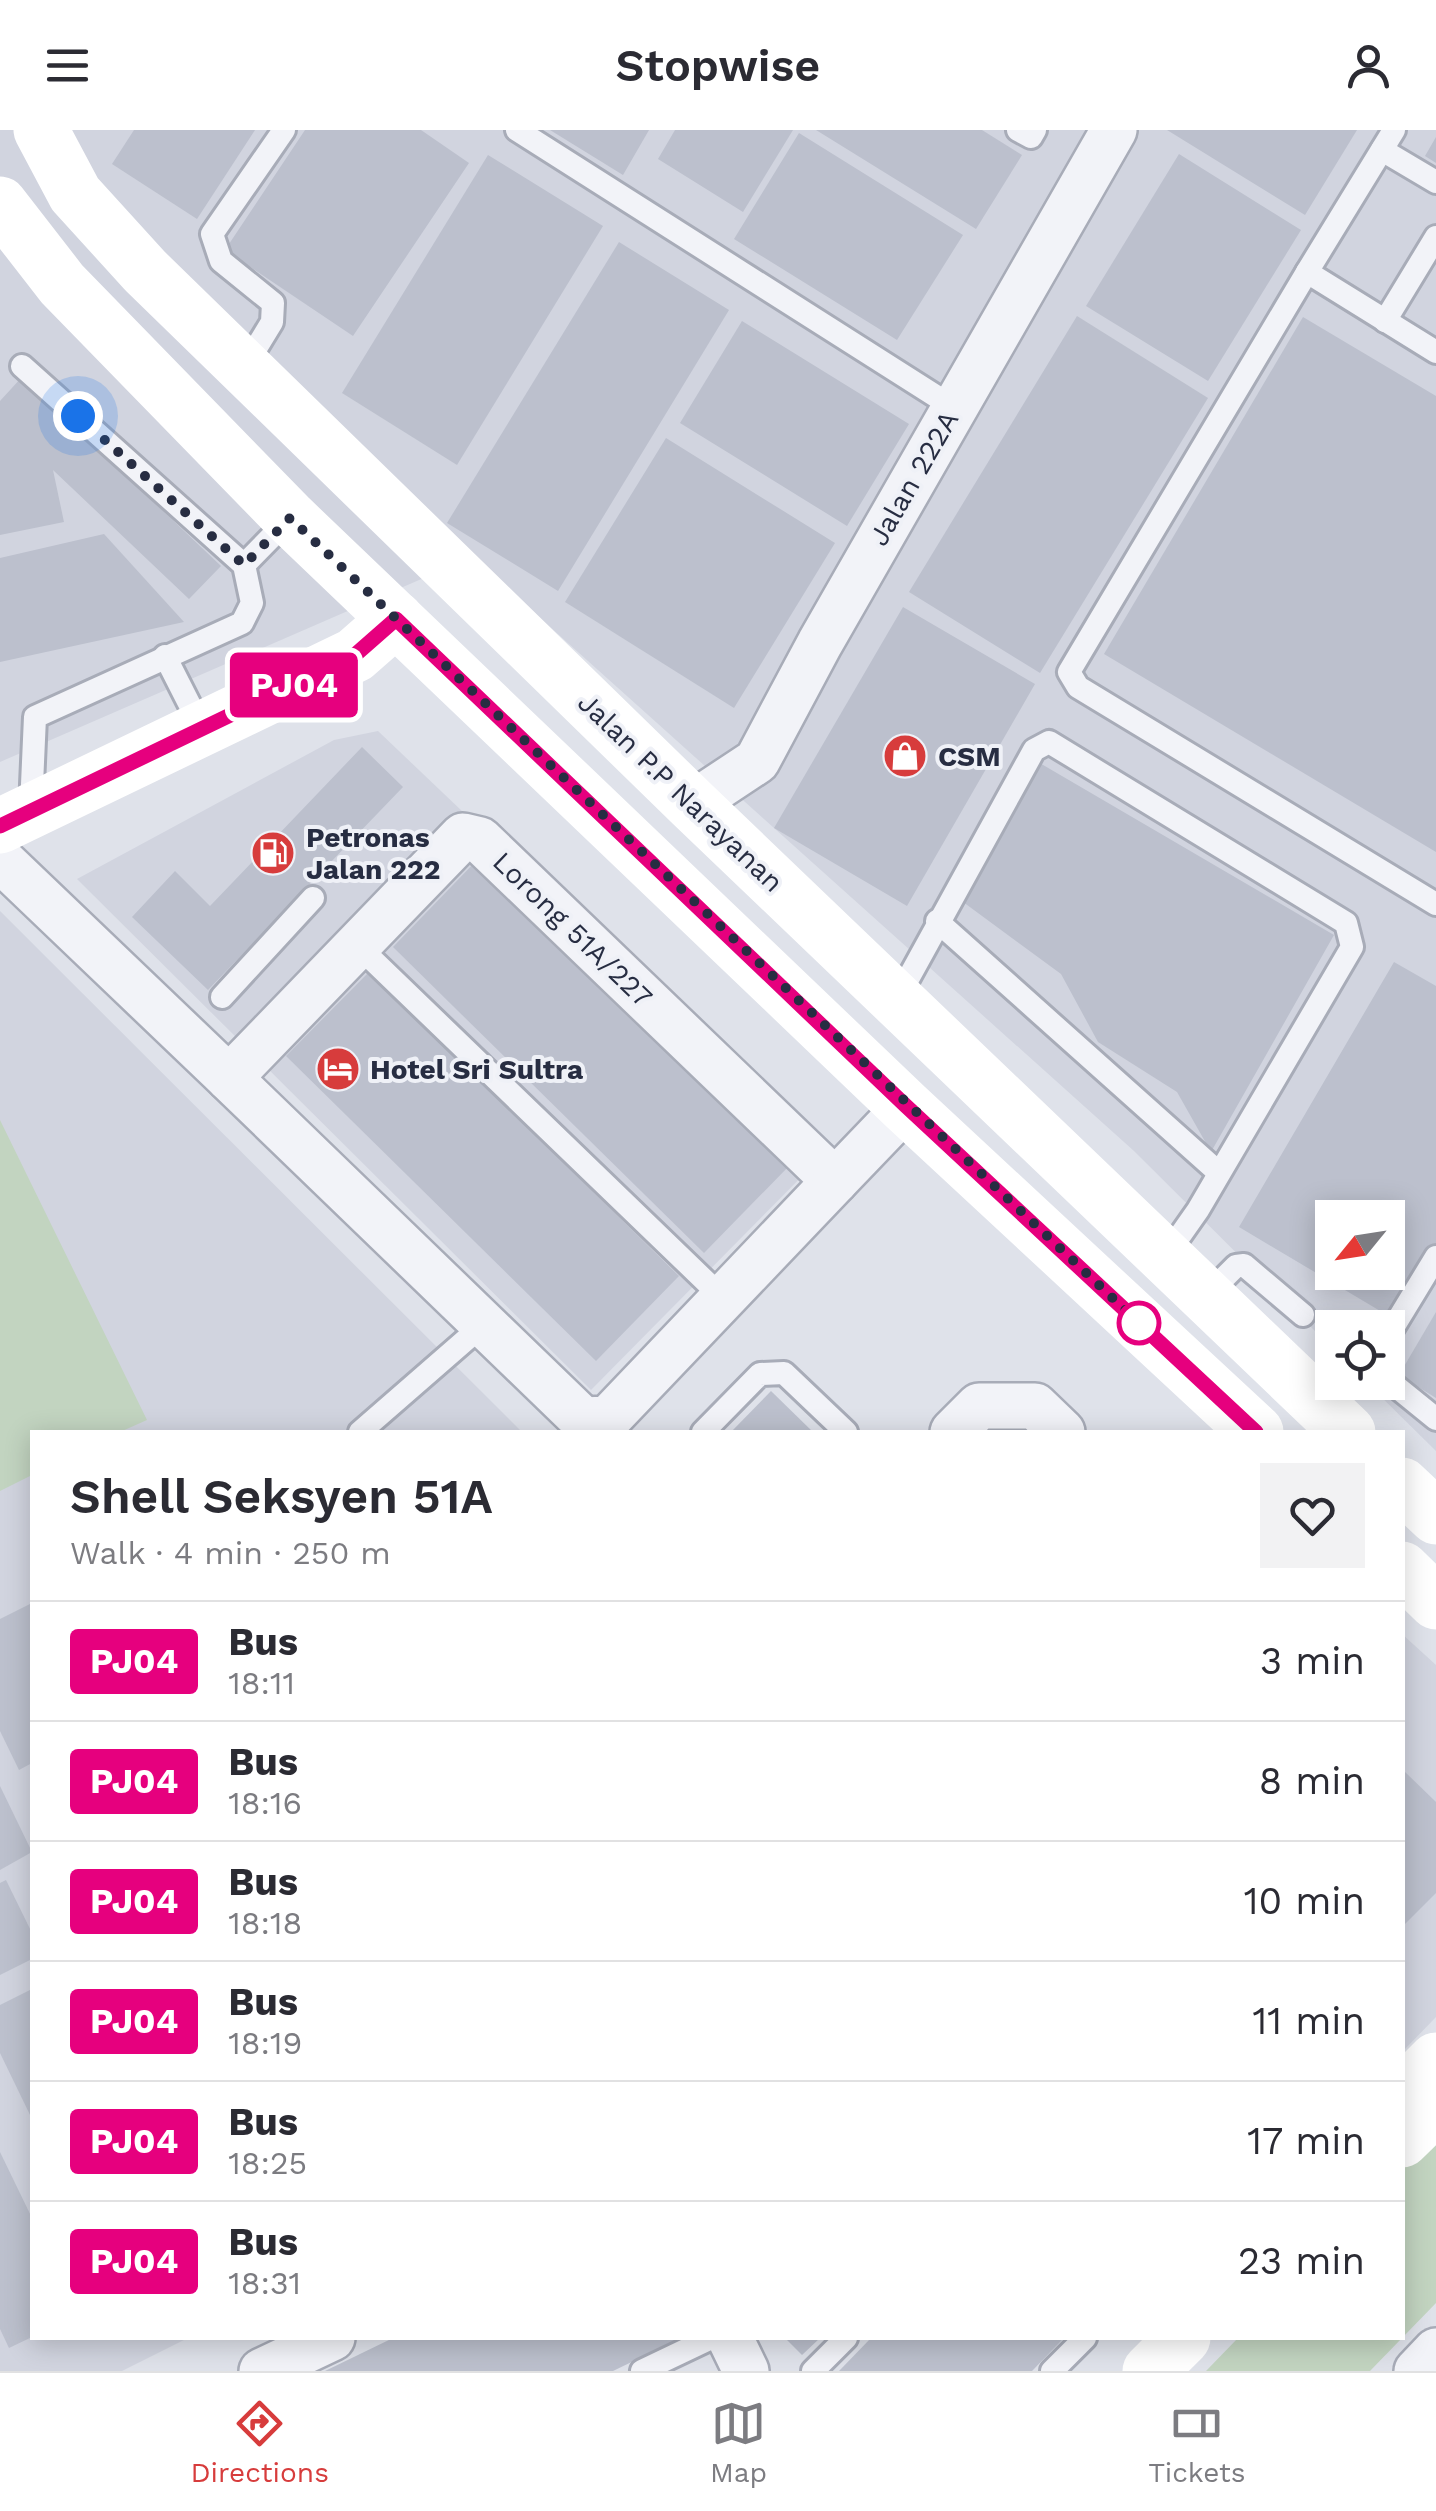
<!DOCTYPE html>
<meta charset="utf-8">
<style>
:root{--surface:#fff;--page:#f2f2f3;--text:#2b2b33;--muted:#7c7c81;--line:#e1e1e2;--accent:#d73c3c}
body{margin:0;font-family:"Work Sans",sans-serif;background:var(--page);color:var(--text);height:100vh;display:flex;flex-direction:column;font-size:38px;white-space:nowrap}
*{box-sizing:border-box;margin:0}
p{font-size:32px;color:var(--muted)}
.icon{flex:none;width:55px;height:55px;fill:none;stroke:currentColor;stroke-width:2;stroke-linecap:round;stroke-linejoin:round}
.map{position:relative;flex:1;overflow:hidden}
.sheet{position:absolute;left:30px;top:1300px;width:1375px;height:910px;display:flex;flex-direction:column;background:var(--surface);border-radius:0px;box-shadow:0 5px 25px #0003}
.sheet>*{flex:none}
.badge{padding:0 20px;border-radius:8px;font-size:35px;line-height:65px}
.needle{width:65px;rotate:240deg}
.controls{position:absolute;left:1315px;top:1070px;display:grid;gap:20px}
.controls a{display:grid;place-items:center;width:90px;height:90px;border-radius:0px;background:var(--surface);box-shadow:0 5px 25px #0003;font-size:50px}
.you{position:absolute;width:50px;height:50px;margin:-25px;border:8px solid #fff;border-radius:50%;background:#1a73e8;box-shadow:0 0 0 15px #1a73e833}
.map>.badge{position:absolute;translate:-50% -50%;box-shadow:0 0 0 5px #fff}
.round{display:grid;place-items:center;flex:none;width:105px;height:105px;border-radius:0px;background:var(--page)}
.headline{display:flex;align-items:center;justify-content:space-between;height:170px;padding:0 40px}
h1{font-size:48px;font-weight:600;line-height:75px}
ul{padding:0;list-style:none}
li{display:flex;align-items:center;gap:30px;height:120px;padding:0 40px;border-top:2px solid var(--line)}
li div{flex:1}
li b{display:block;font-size:38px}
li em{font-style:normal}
li .badge{min-width:110px;font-weight:700;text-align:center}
header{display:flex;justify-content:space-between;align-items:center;height:130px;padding:0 40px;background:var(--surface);font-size:45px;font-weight:600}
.tab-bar{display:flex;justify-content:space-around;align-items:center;height:140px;border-top:2px solid var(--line);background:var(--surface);font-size:28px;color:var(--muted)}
.tab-bar a{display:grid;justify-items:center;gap:5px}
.tab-bar .active{color:var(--accent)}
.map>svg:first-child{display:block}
</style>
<header><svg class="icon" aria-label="menu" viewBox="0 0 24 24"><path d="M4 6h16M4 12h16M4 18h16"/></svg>Stopwise<svg class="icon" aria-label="person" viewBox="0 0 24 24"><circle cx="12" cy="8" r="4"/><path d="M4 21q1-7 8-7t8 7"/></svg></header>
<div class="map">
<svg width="1436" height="2241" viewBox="0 0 1436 2241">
<rect width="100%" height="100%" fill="#dfe2ea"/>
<g fill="#d1d4df" fill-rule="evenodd">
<path d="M 0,0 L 1436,0 L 1436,1321 L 1367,1253 L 1388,1252 L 1388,1198 L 1332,1198 L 1332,1218 L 1134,1021 L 472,427 L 0,632 ZM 1332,1088 L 1388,1088 L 1388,1142 L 1332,1142 Z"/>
<path d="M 378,601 L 823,1025 L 591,1260 L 77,749 L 334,610 Z"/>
<path d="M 0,781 L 522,1302 L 32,1302 L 32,2208 L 188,2208 L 122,2241 L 0,2241 Z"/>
<path d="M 1402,1504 L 1436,1535 L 1436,1887 L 1403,1921 Z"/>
</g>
<g fill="#c2d4c0">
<path d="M 0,990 L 147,1290 L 120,1302 L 32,1302 L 32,1345 L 0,1361 Z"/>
<path d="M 1436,2004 L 1436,2173 L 1370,2241 L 1206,2241 L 1238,2208 L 1402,2208 L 1403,2038 Z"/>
</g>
<g fill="#bcc0cd" fill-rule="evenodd">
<path d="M 134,0 L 255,0 L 197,89 L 112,34 Z"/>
<path d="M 305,0 L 421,0 L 469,33 L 353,206 L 225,120 Z"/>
<path d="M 550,0 L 649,0 L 623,45 Z"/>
<path d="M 675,0 L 793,0 L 743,82 L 658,29 Z"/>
<path d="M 816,0 L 982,0 L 1022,25 L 976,99 Z"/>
<path d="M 1167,0 L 1357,0 L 1305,85 Z"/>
<path d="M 799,3 L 963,105 L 897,210 L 734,109 Z"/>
<path d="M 1436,7 L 1436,33 L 1425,26 Z"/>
<path d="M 1179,24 L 1301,100 L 1208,251 L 1086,176 Z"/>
<path d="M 488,25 L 603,96 L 457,335 L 342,263 Z"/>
<path d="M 619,112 L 729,180 L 558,461 L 447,393 Z"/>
<path d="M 1077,186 L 1208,268 L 1040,543 L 909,462 Z"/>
<path d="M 1303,187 L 1436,266 L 1436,722 L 1104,524 Z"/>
<path d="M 742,191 L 909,294 L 847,396 L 680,293 Z"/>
<path d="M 22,247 L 221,436 L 189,469 L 53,340 L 64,392 L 0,405 L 0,271 Z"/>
<path d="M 666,308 L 835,413 L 734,578 L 565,472 Z"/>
<path d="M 104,404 L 184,492 L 0,532 L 0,428 Z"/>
<path d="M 903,477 L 1035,554 L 907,776 L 774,698 Z"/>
<path d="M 362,617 L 403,657 L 208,860 L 132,787 L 175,741 L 210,776 Z"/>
<path d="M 1038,632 L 1334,805 L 1211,1022 L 1177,962 L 1098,912 L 1061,844 L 959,769 Z"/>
<path d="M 478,729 L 790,1035 L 704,1123 L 393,817 Z"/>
<path d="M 1394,832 L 1436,856 L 1436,1114 L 1392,1188 L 1239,1097 ZM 1332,1088 L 1388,1088 L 1388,1142 L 1332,1142 Z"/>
<path d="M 369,842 L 679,1146 L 596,1231 L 286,926 Z"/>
<path d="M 1436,1182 L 1436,1268 L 1399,1245 Z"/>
<path d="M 771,1261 L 813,1302 L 731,1302 Z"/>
<path d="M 32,1473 L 32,1633 L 19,1640 L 0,1601 L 0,1489 Z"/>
<path d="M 1404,1641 L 1436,1672 L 1436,1763 L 1402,1797 Z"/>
<path d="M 0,1656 L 32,1722 L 0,1740 Z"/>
<path d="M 6,1750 L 32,1803 L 32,1829 L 0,1845 L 0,1753 Z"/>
<path d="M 32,1859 L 32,1989 L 0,1923 L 0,1875 Z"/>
<path d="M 0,2022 L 32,2088 L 32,2207 L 9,2218 L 0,2199 Z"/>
<path d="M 393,2208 L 681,2208 L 613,2241 L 325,2241 Z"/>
<path d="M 785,2208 L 820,2208 L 802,2225 Z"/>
<path d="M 871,2208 L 1064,2208 L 1032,2241 L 839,2241 Z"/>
</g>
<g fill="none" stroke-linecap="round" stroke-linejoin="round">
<defs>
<g id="lane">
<path d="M 517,0 L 953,277"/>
<path d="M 1018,0 L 1031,7 L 1035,0"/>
<path d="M 1382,20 L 1436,52"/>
<path d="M 1307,142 L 1394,0"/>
<path d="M 1385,191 L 1436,107"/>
<path d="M 1436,222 L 1307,142 L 1069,542 L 1078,557 L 1436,774"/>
<path d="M 22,236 L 244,435 L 252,473 L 242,493 L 35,587 L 31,677"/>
<path d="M 244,238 L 272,192 L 273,173 L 221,131 L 212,104 L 284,0"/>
<path d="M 244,435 L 290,388"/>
<path d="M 165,526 L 202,599"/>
<path d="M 937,791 L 1218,1042"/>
<path d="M 356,814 L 723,1168"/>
<path d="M 222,867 L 313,768"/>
<path d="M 897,869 L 1034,620 L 1049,612 L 1346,793 L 1352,817 L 1198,1080 L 1165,1127"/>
<path d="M 1206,1166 L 1236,1136 L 1244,1135 L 1303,1185"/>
<path d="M 1388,1206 L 1436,1127"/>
<path d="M 1388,1250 L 1436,1289"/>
<path d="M 360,1302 L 484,1194"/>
<path d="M 703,1302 L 760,1244 L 784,1243 L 846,1302"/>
<path d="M 642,2241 L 711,2208"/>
<path d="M 813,2241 L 846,2208"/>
<path d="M 1052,2241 L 1085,2208"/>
</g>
<g id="street">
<path d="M 692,674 L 757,631 L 820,513 L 1114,0"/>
<path d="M 463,706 L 480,710 L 835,1051 L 608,1289 L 583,1290 L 229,948 Z"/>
<path d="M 0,729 L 229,948"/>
<path d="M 835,1051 L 906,977"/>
<path d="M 953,1302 L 979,1276 L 1035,1276 L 1062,1302"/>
<path d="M 730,2208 L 746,2241"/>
<path d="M 262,2241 L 332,2208"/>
<path d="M 1417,2241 L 1436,2221"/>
</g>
</defs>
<use href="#lane" stroke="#a8acb8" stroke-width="28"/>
<use href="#street" stroke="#a8acb8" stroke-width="50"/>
<use href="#lane" stroke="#f2f3f8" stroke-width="22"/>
<use href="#street" stroke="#f2f3f8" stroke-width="45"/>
<g stroke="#fff" stroke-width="55">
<path d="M 41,0 L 75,64 L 145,141 L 692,674 L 1348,1302"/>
<path d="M 0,74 L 62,154 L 290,388 L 906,977 L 1256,1302"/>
<path d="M 0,696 L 355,525 L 396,489"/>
<path d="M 1402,1355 L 1436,1387"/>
<path d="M 1402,1439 L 1436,1472"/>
<path d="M 1402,1964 L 1436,1930"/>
<path d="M 1402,2010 L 1436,1977"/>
<path d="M 1150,2241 L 1183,2208"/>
</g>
</g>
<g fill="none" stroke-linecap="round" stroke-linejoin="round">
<defs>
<path id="line" d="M 0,696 L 355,525 L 396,489 L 906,976 L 1256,1302"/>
</defs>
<use href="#line" stroke="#fff" stroke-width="22"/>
<use href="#line" stroke="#e6007e" stroke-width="15"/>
<path stroke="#272d42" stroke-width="10" stroke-dasharray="0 18" d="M 78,286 L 244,435 L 290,388 L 1139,1193"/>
</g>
<defs>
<symbol id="shop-disc" viewBox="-11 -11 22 22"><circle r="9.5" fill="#d73c3c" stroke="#eff1f7"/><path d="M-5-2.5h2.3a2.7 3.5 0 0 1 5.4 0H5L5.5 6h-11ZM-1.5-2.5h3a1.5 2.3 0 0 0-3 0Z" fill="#fff"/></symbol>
<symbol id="fuel-disc" viewBox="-11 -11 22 22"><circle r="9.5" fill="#d73c3c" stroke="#eff1f7"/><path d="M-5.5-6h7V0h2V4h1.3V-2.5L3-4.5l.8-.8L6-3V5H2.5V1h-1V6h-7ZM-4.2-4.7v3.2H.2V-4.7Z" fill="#fff"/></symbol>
<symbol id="hotel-disc" viewBox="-11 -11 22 22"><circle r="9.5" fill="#d73c3c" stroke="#eff1f7"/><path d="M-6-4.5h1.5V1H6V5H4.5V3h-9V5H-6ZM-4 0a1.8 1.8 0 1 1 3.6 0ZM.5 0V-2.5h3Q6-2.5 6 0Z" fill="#fff"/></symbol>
</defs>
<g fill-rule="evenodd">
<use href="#shop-disc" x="880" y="601" width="50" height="50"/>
<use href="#fuel-disc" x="248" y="698" width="50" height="50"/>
<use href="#hotel-disc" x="313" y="914" width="50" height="50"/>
</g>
<circle fill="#fff" stroke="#e6007e" stroke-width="5" cx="1139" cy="1193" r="20"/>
<g text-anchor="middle" stroke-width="8" stroke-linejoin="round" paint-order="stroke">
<g font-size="28" fill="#272d42" stroke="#eff1f7">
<text transform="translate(913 348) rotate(-60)" y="10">Jalan 222A</text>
<text transform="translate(681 662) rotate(44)" y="10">Jalan P.P Narayanan</text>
<text transform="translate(573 799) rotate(44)" y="10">Lorong 51A/227</text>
</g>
<g font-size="28" font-weight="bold" fill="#272d42" stroke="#eff1f7" text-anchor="start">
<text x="938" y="636">CSM</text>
<text x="306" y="717">Petronas<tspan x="306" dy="32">Jalan 222</tspan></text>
<text x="370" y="949">Hotel Sri Sultra</text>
</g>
</g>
</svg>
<div class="controls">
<a><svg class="needle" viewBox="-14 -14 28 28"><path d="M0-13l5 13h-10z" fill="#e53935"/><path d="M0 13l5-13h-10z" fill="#7c7c81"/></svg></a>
<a><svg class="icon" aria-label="locate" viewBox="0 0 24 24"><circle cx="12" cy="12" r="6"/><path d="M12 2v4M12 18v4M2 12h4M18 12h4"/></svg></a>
</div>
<div class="you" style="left:78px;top:286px"></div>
<b class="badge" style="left:294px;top:555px;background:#e6007e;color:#fff">PJ04</b>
<section class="sheet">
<div class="headline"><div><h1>Shell Seksyen 51A</h1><p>Walk · 4 min · 250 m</p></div><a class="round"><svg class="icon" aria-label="heart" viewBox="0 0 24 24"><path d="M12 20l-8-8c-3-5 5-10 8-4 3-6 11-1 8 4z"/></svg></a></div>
<ul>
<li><span class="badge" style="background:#e6007e;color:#fff">PJ04</span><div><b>Bus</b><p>18:11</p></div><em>3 min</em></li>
<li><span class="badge" style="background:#e6007e;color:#fff">PJ04</span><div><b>Bus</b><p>18:16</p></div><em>8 min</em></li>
<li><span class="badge" style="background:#e6007e;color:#fff">PJ04</span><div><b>Bus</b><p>18:18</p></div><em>10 min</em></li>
<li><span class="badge" style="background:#e6007e;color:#fff">PJ04</span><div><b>Bus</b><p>18:19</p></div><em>11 min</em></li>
<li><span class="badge" style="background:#e6007e;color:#fff">PJ04</span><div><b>Bus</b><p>18:25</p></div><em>17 min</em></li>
<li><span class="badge" style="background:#e6007e;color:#fff">PJ04</span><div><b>Bus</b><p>18:31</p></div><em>23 min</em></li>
</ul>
</section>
</div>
<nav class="tab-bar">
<a class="active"><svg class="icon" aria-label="directions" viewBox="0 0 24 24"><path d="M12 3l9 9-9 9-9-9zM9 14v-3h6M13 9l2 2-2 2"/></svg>Directions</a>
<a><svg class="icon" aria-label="map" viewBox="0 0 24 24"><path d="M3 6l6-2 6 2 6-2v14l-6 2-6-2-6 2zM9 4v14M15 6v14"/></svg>Map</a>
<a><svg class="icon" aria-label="tickets" viewBox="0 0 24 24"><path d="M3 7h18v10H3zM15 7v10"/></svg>Tickets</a>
</nav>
